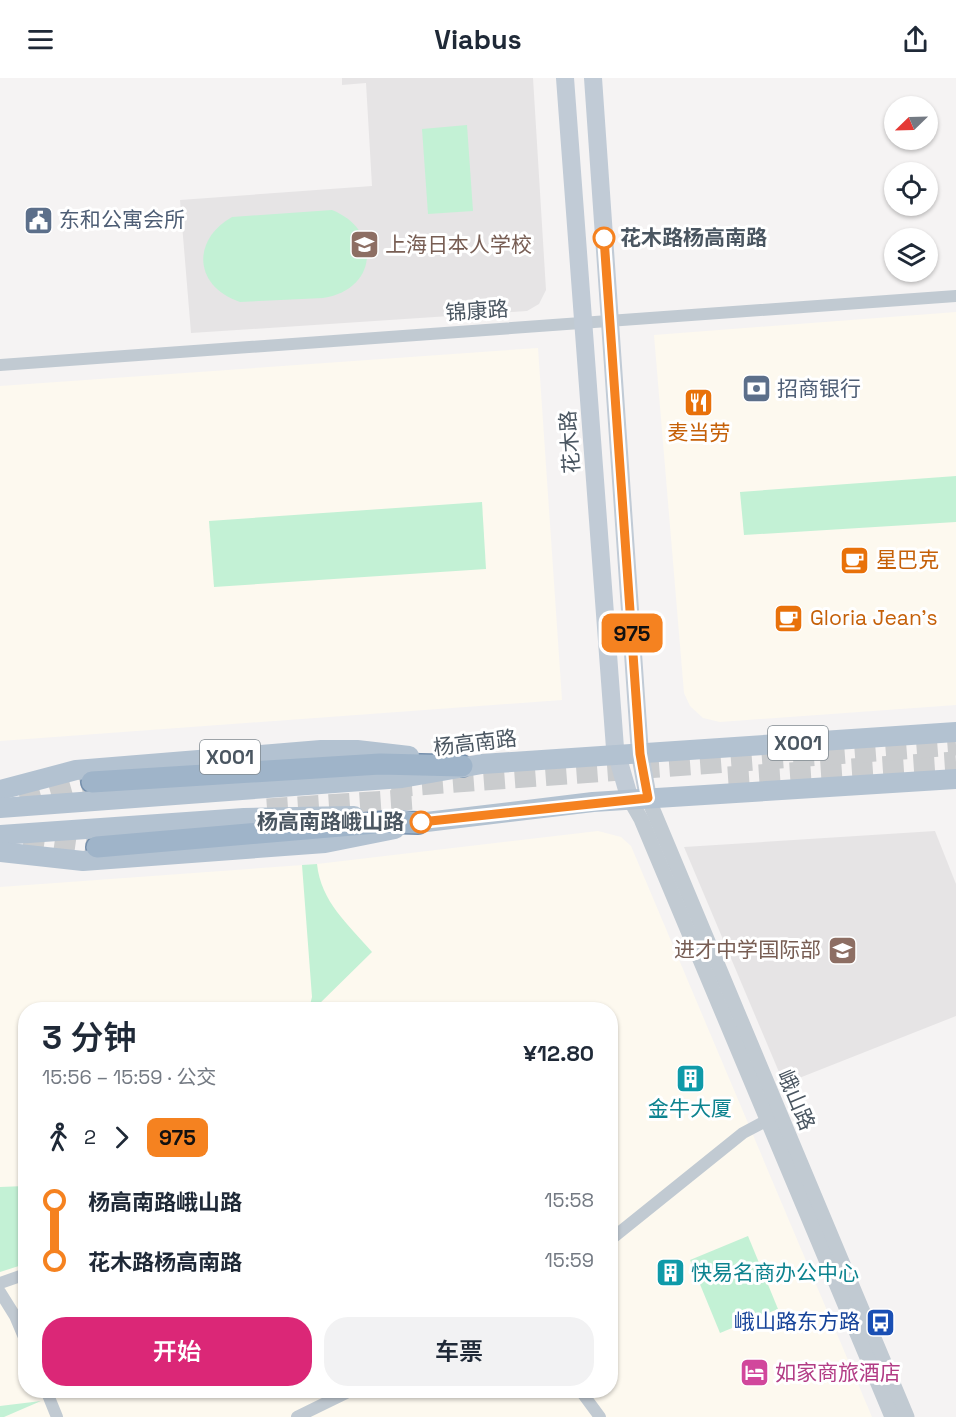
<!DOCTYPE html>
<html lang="zh">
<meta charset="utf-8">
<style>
:root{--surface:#fff;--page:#f2f2f3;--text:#1f2937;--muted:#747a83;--accent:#db2777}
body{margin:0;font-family:"Space Grotesk","Noto Sans SC",sans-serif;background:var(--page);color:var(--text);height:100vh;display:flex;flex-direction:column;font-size:22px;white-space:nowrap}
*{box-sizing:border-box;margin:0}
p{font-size:20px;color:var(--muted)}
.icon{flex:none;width:33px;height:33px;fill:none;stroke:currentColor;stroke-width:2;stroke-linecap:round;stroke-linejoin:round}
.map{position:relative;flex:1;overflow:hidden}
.drawer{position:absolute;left:18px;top:924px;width:600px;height:396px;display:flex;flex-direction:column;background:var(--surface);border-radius:24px;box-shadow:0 2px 4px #0004}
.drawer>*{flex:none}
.badge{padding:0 12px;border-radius:9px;font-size:21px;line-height:39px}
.needle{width:39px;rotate:247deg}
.tools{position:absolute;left:884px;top:18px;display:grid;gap:12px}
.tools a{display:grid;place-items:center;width:54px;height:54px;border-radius:50%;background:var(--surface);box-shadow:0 2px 4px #0004;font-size:30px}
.map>.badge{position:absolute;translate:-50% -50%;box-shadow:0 0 0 3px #fff}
.legs{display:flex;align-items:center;gap:9px;height:66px;padding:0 24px;font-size:20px}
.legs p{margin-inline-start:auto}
.summary{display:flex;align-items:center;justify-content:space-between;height:102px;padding:0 24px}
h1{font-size:33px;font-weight:600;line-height:45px}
.primary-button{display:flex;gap:12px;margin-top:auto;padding:12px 24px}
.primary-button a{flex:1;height:69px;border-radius:24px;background:var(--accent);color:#fff;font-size:24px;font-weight:600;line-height:69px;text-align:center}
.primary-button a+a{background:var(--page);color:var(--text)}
ul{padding:0 24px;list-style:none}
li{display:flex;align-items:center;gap:21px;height:60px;font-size:22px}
li i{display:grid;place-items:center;width:9px;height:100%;margin:0 8px;background:currentColor}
li i::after{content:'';width:15px;height:15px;margin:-8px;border:4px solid;border-radius:50%;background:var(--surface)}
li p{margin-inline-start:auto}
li:first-child i{background:linear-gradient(#0000 50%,currentColor 0)}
li:last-child i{background:linear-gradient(currentColor 50%,#0000 0)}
header{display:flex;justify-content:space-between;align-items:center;height:78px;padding:0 24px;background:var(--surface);font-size:27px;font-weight:600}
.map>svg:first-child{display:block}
</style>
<header><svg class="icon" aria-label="menu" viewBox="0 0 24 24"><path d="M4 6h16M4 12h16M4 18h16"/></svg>Viabus<svg class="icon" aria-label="share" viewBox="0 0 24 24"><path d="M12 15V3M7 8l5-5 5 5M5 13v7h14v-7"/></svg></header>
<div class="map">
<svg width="956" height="1339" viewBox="0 0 956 1339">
<rect width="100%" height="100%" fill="#f5f3f3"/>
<g fill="#fdf9ef" fill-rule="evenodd">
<path d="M 956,234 L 956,627 L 720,644 L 703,640 L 690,628 L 684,615 L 654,257 Z"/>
<path d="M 538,270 L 562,622 L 0,663 L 0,308 Z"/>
<path d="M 598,753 L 621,759 L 631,768 L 872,1339 L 0,1339 L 0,809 L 317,786 ZM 26,932 L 610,932 L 610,1312 L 26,1312 Z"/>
</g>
<g fill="#e6e4e5">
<path d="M 342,0 L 533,0 L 546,212 L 539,226 L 527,233 L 191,255 L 180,122 L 372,108 L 366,5 L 342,7 Z"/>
<path d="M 935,753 L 956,806 L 956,938 L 784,1006 L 684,769 Z"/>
</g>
<g fill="#c3f1d5">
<path d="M 467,47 L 473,133 L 428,136 L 422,51 Z"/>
<path d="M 332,132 C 382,152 378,212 323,220 L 240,224 C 194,209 191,162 232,139 Z"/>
<path d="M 956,398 L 956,444 L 744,457 L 740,414 Z"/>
<path d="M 482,424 L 486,491 L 214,509 L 209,443 Z"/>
<path d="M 317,786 C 321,824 348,846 372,874 L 314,931 L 309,931 L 312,919 L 302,787 Z"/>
<path d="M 25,1108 L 25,1186 L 0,1194 L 0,1109 Z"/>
<path d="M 748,1158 L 778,1231 L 720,1255 L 690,1182 Z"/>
<path d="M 41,1323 L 4,1339 L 0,1339 L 0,1328 Z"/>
</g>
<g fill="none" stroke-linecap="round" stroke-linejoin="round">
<g stroke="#caccce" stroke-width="21" stroke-dasharray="21 10" stroke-linecap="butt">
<path d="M 728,699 L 956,684"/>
<path d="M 391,709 L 956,667"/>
<path d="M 21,724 L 92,704"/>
<path d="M 267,731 L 416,721"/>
<path d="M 24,759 L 97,769"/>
</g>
<defs>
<g id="trunk">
<path d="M 92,704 L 380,686 L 462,688"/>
<path d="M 97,769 L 387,744 L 418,745"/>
</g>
</defs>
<use href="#trunk" stroke="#7690ad" stroke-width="24"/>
<g stroke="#c1cad2" stroke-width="12">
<path d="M 0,287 L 956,218"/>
<path d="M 610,1162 L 743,1055 L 775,1038"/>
<path d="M 0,1205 L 26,1196"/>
<path d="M 0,1214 L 15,1238 L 26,1264"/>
<path d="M 46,1312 L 57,1339"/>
<path d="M 580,1312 L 600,1339"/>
<path d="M 297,1339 L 352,1312"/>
</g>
<g stroke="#c1cad2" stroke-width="15">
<path d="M 648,720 L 907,1339"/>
<path d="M 630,722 L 641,741 L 892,1339"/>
</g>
<g stroke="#c1cbd6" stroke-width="18">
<path d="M 565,0 L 615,670 L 630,722"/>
<path d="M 593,0 L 640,676 L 648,720"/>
</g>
<g stroke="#b3c2d1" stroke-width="20">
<path d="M 0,712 L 76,692 L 321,672 L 357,672 L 409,678"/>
<path d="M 0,730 L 402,700 L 482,686 L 956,654"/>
<path d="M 404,743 L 418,745 L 593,724 L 956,701"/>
<path d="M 0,757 L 244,740 L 354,738"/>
<path d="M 0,774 L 83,783 L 325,765 L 395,751"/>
</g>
<use href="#trunk" stroke="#9fb4c9" stroke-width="21"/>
</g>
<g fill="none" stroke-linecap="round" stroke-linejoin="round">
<defs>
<path id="line-1" d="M 421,744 L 648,720 L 640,676 L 604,160"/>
</defs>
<use href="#line-1" stroke="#fff" stroke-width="14"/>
<use href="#line-1" stroke="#f58220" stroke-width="9"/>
</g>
<defs>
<symbol id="civic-square" viewBox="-11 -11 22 22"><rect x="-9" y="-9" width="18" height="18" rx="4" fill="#5c6f8a" stroke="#fff"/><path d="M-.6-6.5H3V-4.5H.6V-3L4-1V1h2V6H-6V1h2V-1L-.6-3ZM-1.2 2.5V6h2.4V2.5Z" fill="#fff"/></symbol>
<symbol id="school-square" viewBox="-11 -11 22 22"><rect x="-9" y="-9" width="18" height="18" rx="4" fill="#8d6e63" stroke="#fff"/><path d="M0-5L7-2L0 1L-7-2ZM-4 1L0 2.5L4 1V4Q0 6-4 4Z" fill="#fff"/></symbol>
<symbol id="bank-square" viewBox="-11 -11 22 22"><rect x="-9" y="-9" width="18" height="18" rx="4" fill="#5c6f8a" stroke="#fff"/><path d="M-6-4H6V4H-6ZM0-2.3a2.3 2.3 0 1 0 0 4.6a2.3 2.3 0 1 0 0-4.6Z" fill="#fff"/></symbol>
<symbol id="restaurant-square" viewBox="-11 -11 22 22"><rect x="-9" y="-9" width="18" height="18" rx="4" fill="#e8710a" stroke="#fff"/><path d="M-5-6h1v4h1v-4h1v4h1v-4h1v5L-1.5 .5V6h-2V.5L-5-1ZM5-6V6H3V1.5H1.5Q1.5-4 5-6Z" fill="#fff"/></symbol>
<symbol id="cafe-square" viewBox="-11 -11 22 22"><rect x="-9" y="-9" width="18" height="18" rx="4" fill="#e8710a" stroke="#fff"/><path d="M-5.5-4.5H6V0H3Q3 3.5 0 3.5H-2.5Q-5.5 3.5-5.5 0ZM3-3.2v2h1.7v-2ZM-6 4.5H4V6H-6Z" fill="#fff"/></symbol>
<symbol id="building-square" viewBox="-11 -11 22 22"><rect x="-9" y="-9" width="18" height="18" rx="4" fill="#0f9aa8" stroke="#fff"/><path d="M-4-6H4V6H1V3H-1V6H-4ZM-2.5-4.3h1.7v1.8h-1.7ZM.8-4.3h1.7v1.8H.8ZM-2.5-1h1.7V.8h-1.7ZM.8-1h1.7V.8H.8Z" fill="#fff"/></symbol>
<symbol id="bus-square" viewBox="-11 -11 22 22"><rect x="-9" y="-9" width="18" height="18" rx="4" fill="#1a4fb4" stroke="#fff"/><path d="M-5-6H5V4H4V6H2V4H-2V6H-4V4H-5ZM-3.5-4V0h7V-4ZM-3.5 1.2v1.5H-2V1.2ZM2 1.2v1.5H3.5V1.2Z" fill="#fff"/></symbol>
<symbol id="hotel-square" viewBox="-11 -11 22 22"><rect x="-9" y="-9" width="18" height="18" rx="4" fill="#d1479c" stroke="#fff"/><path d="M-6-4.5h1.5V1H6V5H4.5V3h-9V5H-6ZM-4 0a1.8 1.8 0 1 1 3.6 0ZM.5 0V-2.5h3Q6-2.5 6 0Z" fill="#fff"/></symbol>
</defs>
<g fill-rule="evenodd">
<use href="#civic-square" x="22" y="126" width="33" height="33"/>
<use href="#school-square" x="348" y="150" width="33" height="33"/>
<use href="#bank-square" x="740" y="294" width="33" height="33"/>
<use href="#restaurant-square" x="682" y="308" width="33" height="33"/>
<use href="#cafe-square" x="838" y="466" width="33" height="33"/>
<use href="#cafe-square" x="772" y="524" width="33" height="33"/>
<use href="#school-square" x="826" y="856" width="33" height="33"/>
<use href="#building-square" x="674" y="984" width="33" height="33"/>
<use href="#building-square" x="654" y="1178" width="33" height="33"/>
<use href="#bus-square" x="864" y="1228" width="33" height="33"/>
<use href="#hotel-square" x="738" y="1278" width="33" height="33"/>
</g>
<g fill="#fff" stroke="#f58220" stroke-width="3">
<circle cx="604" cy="160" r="10"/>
<circle cx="421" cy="744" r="10"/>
</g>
<g text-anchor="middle" stroke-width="6" stroke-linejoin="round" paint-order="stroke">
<g fill="#fff" stroke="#808990" stroke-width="1.5">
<rect x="768" y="648" width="60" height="34" rx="4.5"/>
<rect x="200" y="662" width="60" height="34" rx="4.5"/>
</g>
<g font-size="20" font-weight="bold" fill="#4a5661">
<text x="798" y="672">X001</text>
<text x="230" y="686">X001</text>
</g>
<g font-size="21" fill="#4e5e75" stroke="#fff" text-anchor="start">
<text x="59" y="149">东和公寓会所</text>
<text x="777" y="318">招商银行</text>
</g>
<g font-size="21" font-weight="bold" fill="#4a5661" stroke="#fff" text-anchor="start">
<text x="620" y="167">花木路杨高南路</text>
<text x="404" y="751" text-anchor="end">杨高南路峨山路</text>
</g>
<g font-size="21" fill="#785e54" stroke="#fff" text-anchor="start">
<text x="385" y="174">上海日本人学校</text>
<text x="821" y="879" text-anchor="end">进才中学国际部</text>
</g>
<g font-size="21" fill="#4a5661" stroke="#fff">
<text transform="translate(477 233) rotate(-4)" y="7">锦康路</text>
<text transform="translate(570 364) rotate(-94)" y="7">花木路</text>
<text transform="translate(475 665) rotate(-7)" y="7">杨高南路</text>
<text transform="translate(796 1022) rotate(67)" y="7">峨山路</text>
</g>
<g font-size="21" fill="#c56008" stroke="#fff" text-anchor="start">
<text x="699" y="362" text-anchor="middle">麦当劳</text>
<text x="876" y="489">星巴克</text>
<text x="810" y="547">Gloria Jean's</text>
</g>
<g font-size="21" fill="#0d838f" stroke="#fff">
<text x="690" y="1038">金牛大厦</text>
<text x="691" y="1202" text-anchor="start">快易名商办公中心</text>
</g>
<g font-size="21" fill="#164399" stroke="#fff" text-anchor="end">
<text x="860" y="1251">峨山路东方路</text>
</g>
<g font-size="21" fill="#b23c85" stroke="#fff" text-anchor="start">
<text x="775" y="1302">如家商旅酒店</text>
</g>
</g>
</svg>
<div class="tools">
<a><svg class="needle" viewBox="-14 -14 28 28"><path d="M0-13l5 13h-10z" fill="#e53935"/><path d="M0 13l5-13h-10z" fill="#747a83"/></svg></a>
<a><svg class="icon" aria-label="locate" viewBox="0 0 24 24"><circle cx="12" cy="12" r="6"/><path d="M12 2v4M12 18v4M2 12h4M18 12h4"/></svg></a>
<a><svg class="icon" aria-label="layers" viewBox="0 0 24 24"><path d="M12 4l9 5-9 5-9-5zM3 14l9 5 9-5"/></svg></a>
</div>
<b class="badge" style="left:632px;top:555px;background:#f58220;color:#111">975</b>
<section class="drawer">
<div class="summary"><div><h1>3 分钟</h1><p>15:56 – 15:59 · 公交</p></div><b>¥12.80</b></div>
<div class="legs"><svg class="icon" aria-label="walk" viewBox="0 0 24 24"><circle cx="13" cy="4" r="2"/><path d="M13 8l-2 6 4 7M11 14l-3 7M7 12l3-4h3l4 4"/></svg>2<svg class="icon" aria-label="forward" viewBox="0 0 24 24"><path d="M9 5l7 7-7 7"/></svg><b class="badge" style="background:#f58220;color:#111">975</b></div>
<ul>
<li><i style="color:#f58220"></i><b>杨高南路峨山路</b><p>15:58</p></li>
<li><i style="color:#f58220"></i><b>花木路杨高南路</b><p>15:59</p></li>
</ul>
<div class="primary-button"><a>开始</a><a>车票</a></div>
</section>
</div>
